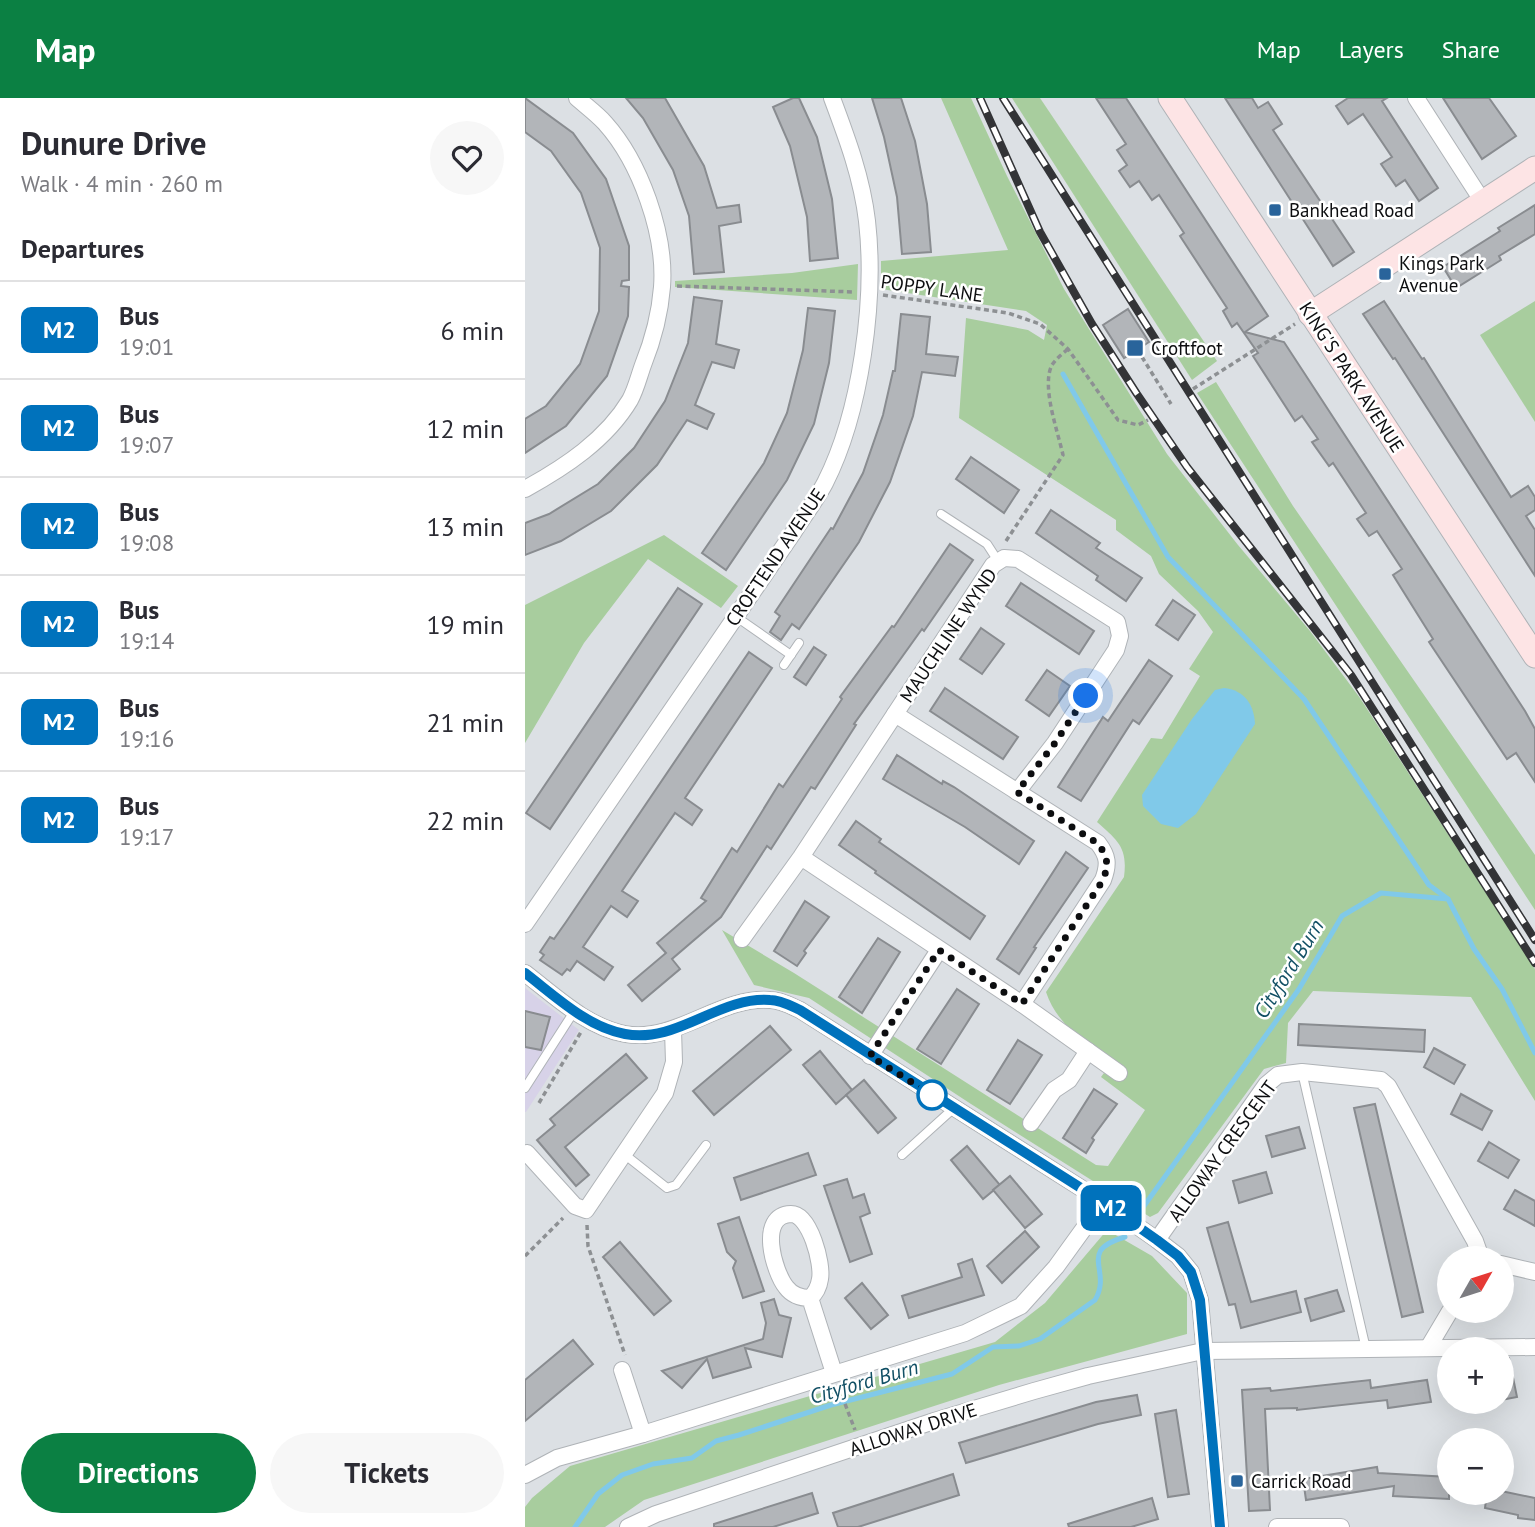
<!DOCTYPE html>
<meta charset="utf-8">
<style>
:root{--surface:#fff;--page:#f7f7f7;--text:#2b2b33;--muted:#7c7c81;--line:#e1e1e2;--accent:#0b8043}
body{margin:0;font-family:"PT Sans",sans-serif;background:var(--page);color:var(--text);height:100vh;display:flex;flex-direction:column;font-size:26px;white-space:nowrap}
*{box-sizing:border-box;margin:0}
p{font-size:23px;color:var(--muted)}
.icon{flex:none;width:38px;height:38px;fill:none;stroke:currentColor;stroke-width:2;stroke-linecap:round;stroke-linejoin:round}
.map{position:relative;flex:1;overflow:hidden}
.drawer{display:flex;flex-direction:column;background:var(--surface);width:525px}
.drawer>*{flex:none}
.badge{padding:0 14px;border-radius:10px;font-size:24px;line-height:46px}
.needle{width:46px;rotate:51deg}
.tools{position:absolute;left:912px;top:1148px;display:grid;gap:14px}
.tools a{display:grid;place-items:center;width:77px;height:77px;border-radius:50%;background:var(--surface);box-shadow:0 7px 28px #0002;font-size:35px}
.you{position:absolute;width:35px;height:35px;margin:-18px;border:5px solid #fff;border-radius:50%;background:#1a73e8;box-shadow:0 0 0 10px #1a73e833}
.map>.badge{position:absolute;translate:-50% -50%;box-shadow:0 0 0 4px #fff}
h2{padding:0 21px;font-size:26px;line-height:63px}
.round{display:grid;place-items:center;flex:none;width:74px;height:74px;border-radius:37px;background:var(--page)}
.overview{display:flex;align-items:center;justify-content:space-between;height:119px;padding:0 21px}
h1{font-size:33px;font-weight:600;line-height:52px}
.cta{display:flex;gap:14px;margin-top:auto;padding:14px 21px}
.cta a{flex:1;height:80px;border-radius:42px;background:var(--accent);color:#fff;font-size:28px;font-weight:600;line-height:80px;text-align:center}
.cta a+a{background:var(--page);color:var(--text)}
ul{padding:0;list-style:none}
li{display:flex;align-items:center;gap:21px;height:98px;padding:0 21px;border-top:2px solid var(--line)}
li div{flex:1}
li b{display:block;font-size:26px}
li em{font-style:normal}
li .badge{min-width:77px;font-weight:700;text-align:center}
header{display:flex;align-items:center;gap:42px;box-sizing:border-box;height:98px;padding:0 35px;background:var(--accent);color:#fff}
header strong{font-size:33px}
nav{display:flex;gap:38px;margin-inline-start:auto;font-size:24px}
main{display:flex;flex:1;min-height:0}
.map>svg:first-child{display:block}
</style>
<header>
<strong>Map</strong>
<nav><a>Map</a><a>Layers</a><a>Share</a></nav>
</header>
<main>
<section class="drawer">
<div class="overview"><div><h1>Dunure Drive</h1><p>Walk · 4 min · 260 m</p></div><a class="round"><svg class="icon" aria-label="heart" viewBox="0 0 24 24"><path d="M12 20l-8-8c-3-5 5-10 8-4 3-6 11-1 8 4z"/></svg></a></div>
<h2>Departures</h2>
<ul>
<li><span class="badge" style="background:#0072bc;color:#fff">M2</span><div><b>Bus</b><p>19:01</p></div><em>6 min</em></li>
<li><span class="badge" style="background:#0072bc;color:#fff">M2</span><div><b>Bus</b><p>19:07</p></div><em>12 min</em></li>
<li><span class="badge" style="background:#0072bc;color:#fff">M2</span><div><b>Bus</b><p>19:08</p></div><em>13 min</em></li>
<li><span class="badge" style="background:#0072bc;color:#fff">M2</span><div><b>Bus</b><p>19:14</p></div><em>19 min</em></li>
<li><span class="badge" style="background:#0072bc;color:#fff">M2</span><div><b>Bus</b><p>19:16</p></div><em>21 min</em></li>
<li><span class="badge" style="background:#0072bc;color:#fff">M2</span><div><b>Bus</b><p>19:17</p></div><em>22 min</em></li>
</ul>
<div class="cta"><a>Directions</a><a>Tickets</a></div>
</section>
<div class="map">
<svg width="1010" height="1429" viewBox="0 0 1010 1429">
<rect width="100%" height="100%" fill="#dce0e4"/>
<path fill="#d7d2e8" d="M 0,890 L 54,932 L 1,1014 L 0,1014 Z"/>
<g fill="#a8cd9e">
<path d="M 416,0 L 446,0 L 482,78 L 539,191 L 642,356 L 713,447 L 785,533 L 835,600 L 1010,871 L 1010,1003 L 946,899 L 788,893 L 763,925 L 761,965 L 739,971 L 633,1115 L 625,1119 L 446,1006 L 284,900 L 229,887 L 197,832 L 269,875 L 571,1067 L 583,1068 L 620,1012 L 576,979 L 579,975 L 592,983 L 600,971 C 570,951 533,931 521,894 L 599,779 C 603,749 592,742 572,724 L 626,640 L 637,641 L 675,578 L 664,571 L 688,534 L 673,513 L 634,476 L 626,458 L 591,432 L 591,422 L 434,320 L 441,220 L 503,232 L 519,242 L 522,227 L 501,213 L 356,191 L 356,163 L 483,152 Z"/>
<path d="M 487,0 L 515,0 L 692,263 L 667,282 Z"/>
<path d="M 333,166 L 332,202 L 150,189 L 150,183 L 267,175 Z"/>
<path d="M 1010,203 L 1010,324 L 955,237 Z"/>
<path d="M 691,284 L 768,408 L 1010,757 L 1010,812 L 672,295 Z"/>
<path d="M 139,437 L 213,488 L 196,510 L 123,461 L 59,545 L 0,645 L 0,507 Z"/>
<path d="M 582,1132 L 627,1158 L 662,1195 L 662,1236 L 474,1287 L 119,1402 L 80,1429 L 0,1429 L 0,1409 L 7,1400 L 45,1368 L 470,1244 L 520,1205 Z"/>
</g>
<path fill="#80c9e9" d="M 699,590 C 719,592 729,606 730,626 L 671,716 L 653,730 L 636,726 L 618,708 L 617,697 L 667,621 L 690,592 Z"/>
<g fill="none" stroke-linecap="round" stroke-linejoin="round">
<g stroke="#80c9e9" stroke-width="5">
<path d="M 538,276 L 643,459 L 779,601 L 904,787 L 923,801"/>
<path d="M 619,1108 L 774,891 L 817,818 L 856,795 L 923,801 L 949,851 L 977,891 L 1010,955"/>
<path d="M 50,1429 L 73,1396 L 97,1377 L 128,1366 L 167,1360 L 191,1343 L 214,1337 L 306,1307 L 427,1276 L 468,1249 L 494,1248 L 515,1241 L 570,1202 C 588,1172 551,1153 600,1139"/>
</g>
</g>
<g fill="#b2b5b9" stroke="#898c90" stroke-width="2">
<path d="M 0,0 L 48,35 L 81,81 L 104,148 L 104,182 L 97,183 L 96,188 L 104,189 L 103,218 L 82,278 L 41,328 L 0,355 L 0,321 L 21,308 L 55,266 L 74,213 L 75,150 L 56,95 L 26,53 L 0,34 Z"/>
<path d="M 101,0 L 140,0 L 179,68 L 192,110 L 214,107 L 216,124 L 194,128 L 199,174 L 169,176 L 164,118 L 148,72 L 118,20 Z"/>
<path d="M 268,0 L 274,0 L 292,39 L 307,101 L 313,160 L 285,163 L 282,119 L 265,48 L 248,9 Z"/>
<path d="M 347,0 L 376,0 L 390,43 L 402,106 L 406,154 L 377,156 L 372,99 L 359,39 Z"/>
<path d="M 571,0 L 601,0 L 743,218 L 720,234 L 759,244 L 1000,613 L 1010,631 L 1010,684 L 991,655 L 982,661 L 904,544 L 908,541 L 868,477 L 877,471 L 852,433 L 844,438 L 832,421 L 841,415 L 808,365 L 804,368 L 787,344 L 793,341 L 777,318 L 770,323 L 728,258 L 733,255 L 712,225 L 707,229 L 698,213 L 702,210 L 655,138 L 659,135 L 634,97 L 627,102 L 614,83 L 605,89 L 594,73 L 602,67 L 592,52 L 601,46 Z"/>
<path d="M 700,0 L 727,0 L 733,10 L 743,4 L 757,26 L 748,32 L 829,154 L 808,168 Z"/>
<path d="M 823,0 L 862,0 L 857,3 L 913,90 L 894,103 L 880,82 L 871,88 L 856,66 L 867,59 L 838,16 L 823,26 L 811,8 Z"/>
<path d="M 918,0 L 964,0 L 991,38 L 957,61 Z"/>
<path d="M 1010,107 L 1010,136 L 974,158 L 976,162 L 931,190 L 918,169 L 975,133 L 973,130 Z"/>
<path d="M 169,199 L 197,203 L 191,246 L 214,252 L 209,270 L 187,264 L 170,307 L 189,316 L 182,331 L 162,322 L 132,367 L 86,413 L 36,443 L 0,457 L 0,425 L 24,416 L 73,386 L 109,350 L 140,303 L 163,245 Z"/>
<path d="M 859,203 L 897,261 L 899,260 L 986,399 L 1003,388 L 1010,399 L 1010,412 L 1001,418 L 1010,432 L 1010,478 L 870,260 L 868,261 L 838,216 Z"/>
<path d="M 283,210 L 310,213 L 304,265 L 289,326 L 262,382 L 201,472 L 177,455 L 239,365 L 262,315 L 278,252 Z"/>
<path d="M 603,211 L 624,244 L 599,260 L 578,227 Z"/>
<path d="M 376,216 L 405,219 L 401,256 L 433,259 L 430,278 L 397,274 L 388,318 L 365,384 L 334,444 L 274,531 L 267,526 L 256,542 L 245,534 L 255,518 L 250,514 L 306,430 L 308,431 L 338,375 L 358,317 L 368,273 L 370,273 Z"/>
<path d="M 446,359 L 494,392 L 479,415 L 431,381 Z"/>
<path d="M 526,412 L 575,445 L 571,450 L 617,480 L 601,503 L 571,482 L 573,478 L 511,435 Z"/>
<path d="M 425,446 L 448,462 L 399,533 L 397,531 L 329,626 L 331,627 L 290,691 L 286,689 L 246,751 L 242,748 L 196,819 L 147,861 L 155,871 L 117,903 L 103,887 L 141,855 L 132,845 L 181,803 L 176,800 L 207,750 L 212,754 L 254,686 L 258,689 L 317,601 L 315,599 L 367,528 L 369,529 Z"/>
<path d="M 496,485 L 569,533 L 554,556 L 481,508 Z"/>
<path d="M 153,490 L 177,506 L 25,731 L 1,715 Z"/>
<path d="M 648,502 L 670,517 L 653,542 L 631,527 Z"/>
<path d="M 456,530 L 479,546 L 457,576 L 435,561 Z"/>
<path d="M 289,549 L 301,557 L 281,587 L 269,579 Z"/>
<path d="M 224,554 L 247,570 L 160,700 L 177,712 L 167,727 L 150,715 L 97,793 L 113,803 L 102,819 L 86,808 L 58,849 L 88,869 L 79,882 L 52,863 L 45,873 L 42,871 L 37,877 L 15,862 L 19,857 L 15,854 L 25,839 L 29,841 L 41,824 Z"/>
<path d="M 624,562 L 647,578 L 614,626 L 608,622 L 556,703 L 533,689 L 578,619 L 583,623 Z"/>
<path d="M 522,572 L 545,588 L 524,618 L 501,602 Z"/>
<path d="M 420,590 L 493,639 L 478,661 L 405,613 Z"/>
<path d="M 372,657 L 417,686 L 418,683 L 429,689 L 509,743 L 494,766 L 440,729 L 358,681 Z"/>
<path d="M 331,723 L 356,741 L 354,744 L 460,818 L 445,841 L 350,775 L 351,773 L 314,747 Z"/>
<path d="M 541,754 L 563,770 L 509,849 L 511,850 L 494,876 L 472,861 Z"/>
<path d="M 280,803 L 304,819 L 279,853 L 281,855 L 272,868 L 249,853 Z"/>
<path d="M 353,840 L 375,854 L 337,915 L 314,899 Z"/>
<path d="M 432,891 L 454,906 L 416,966 L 392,951 Z"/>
<path d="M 0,913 L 25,919 L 16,952 L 0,949 Z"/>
<path d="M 774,926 L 900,932 L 899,954 L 773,947 Z"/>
<path d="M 245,928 L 266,952 L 189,1017 L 168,993 Z"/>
<path d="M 493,942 L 517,957 L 485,1006 L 462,992 Z"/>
<path d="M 909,950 L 940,967 L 929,986 L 899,969 Z"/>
<path d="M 295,953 L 327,992 L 311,1006 L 278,967 Z"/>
<path d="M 101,956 L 122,980 L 40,1049 L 64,1077 L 51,1088 L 12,1042 L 30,1027 L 25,1021 Z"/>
<path d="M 339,982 L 371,1020 L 353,1035 L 321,997 Z"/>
<path d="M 569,991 L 592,1006 L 567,1040 L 569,1042 L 561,1055 L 538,1040 Z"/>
<path d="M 936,996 L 967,1013 L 957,1032 L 926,1016 Z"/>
<path d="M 850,1006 L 898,1214 L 877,1219 L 829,1010 Z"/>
<path d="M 774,1029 L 780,1050 L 747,1059 L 741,1038 Z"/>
<path d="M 964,1044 L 994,1062 L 983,1080 L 953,1063 Z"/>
<path d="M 442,1048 L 475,1087 L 458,1101 L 426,1062 Z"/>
<path d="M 283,1055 L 291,1077 L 216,1102 L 209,1080 Z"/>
<path d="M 741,1074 L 747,1095 L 714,1105 L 708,1083 Z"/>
<path d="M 485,1078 L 517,1116 L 500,1130 L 468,1092 Z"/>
<path d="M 322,1081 L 328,1100 L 339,1096 L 345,1115 L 335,1119 L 347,1156 L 325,1164 L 299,1088 Z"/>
<path d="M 990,1092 L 1010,1103 L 1010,1128 L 979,1111 Z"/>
<path d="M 214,1119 L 239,1193 L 218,1200 L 208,1170 L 211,1163 L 202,1154 L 193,1126 Z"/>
<path d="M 703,1124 L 726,1204 L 771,1193 L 776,1214 L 716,1230 L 710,1206 L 704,1207 L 682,1130 Z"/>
<path d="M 500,1133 L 514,1149 L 477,1185 L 462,1168 Z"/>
<path d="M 95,1144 L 146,1203 L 129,1217 L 78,1159 Z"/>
<path d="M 447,1161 L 459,1197 L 384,1220 L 377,1198 L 437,1179 L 433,1166 Z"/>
<path d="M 337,1185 L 363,1217 L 346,1231 L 320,1200 Z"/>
<path d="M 812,1192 L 819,1213 L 786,1223 L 780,1201 Z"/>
<path d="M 249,1201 L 254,1217 L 266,1220 L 257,1259 L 220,1250 L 226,1269 L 188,1280 L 182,1261 L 157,1290 L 137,1273 L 238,1241 L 241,1225 L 236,1205 Z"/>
<path d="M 48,1242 L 68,1266 L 0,1323 L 0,1282 Z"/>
<path d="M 976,1260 L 984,1260 L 992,1299 L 976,1302 Z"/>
<path d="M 845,1282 L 846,1290 L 902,1282 L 906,1304 L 863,1310 L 862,1302 L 772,1312 L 772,1310 L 740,1311 L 745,1412 L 724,1413 L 717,1292 L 745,1290 L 746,1293 Z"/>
<path d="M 612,1297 L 616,1317 L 573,1326 L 441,1365 L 434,1345 L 571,1304 Z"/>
<path d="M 651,1312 L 664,1396 L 643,1399 L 630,1316 Z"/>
<path d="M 852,1369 L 853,1375 L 924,1379 L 924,1401 L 868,1398 L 869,1388 L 781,1402 L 778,1381 Z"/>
<path d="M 428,1376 L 434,1397 L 333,1429 L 313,1429 L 308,1415 Z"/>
<path d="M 976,1393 L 1010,1400 L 1010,1422 L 993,1420 L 993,1417 L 960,1410 L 962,1395 Z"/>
<path d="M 287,1395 L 293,1415 L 248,1429 L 189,1429 L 189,1426 Z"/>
<path d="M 627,1400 L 633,1421 L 606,1429 L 544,1429 L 543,1426 Z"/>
</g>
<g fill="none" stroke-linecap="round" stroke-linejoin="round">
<defs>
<g id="lane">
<path d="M 416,416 L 462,446 L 473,463"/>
<path d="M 210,518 L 266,557"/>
<path d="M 259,567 L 274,545"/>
<path d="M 777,974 L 841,1251"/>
<path d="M 0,990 L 50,912"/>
<path d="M 99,1056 L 142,1090 L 151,1087 L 181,1047"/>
<path d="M 377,1057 L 429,1010"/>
</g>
<g id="street">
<path d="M 891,0 L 958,104"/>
<path d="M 0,391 C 40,369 81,342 105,302 C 111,291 114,278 118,267 C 128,242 135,215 137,189 C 141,136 115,64 80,25 C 72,16 61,8 52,0"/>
<path d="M 370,616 L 468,467 L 479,460 L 493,461 L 592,524 L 595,538 L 591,552 L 530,645 L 492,694"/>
<path d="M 0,826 L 268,435 C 278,419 291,402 300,385 C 336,314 351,202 342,123 C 337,80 322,40 307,0"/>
<path d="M 217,841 L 276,759 L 370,616 L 573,745 C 583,758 584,766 578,782 L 497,906 L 276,759"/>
<path d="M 0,875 C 30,898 62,929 100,936 C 152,945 194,898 245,902 C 256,902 266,908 275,912 L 578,1104 L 632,1142 L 653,1158 L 666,1174 L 675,1202 L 695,1429"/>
<path d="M 497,906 L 594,975"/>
<path d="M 345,958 L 414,852"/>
<path d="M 506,1025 L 529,992 L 544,982 L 563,953"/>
<path d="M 2,1055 L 50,1108 L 61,1112 L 140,995 L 149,964 L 148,932"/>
<path d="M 632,1142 L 741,987 L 753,977 L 777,974 L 856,982 L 863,988 L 950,1143 L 956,1160"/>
<path d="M 976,1166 L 1010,1174"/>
<path d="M 285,1200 C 291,1195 294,1188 295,1181 C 298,1166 285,1116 266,1116 C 232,1117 249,1174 261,1189 C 267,1197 276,1200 285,1200 L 309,1275"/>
<path d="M 903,1250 L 925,1213"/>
<path d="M 97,1272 L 118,1336"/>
<path d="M 0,1377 L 32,1360 L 118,1336 L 440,1235 L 496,1208 L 531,1169 L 578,1104"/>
<path d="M 103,1429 L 131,1416 L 409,1323 L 509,1293 L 563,1278 L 678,1253 L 1010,1249"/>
<path d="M 752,1429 L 816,1429"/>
</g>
<g id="secondary">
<path d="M 645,0 L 1010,558"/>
<path d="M 785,216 L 1010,70"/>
</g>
</defs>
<use href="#lane" stroke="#afb3b7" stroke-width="10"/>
<use href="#street" stroke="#afb3b7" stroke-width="18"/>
<use href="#secondary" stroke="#afb3b7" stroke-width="25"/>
<g stroke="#8d9093" stroke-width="3.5" stroke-dasharray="5 3.5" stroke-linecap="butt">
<path d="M 152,188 L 330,194"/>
<path d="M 358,197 L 483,215 L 515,226 L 543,251 L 593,322 L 613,327 L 623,322"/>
<path d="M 617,259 L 646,306"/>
<path d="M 668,291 L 770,226"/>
<path d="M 481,443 L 538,357 C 533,334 516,288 527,267 C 531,261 538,255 543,251"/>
<path d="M 14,1005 L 56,934"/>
<path d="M 62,1127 L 63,1148 L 100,1257"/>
<path d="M 0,1158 L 38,1120"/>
<path d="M 314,1290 L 330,1332"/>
</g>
<use href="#lane" stroke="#fff" stroke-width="8"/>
<use href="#street" stroke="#fff" stroke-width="16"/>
<use href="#secondary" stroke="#fde4e5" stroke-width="23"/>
<defs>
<g id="rail">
<path d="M 455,0 L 515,134 L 567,226 L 612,296 L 662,369 L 826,577 L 1010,865"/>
<path d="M 478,0 L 1010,842"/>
</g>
</defs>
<use href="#rail" stroke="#333437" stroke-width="8"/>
<use href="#rail" stroke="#fff" stroke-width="5" stroke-dasharray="16" stroke-linecap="butt"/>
</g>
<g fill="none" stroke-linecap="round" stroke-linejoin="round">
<defs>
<path id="line" d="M 0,875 C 30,898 62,929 100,936 C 152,946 194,898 245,902 C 256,902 266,908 275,912 L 578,1104 L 632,1142 L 653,1158 L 666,1174 L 675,1202 L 695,1429"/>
</defs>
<use href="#line" stroke="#fff" stroke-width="16"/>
<use href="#line" stroke="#0072bc" stroke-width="10"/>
<path stroke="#0d0e10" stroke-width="7" stroke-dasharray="0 12.6" d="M 407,997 L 345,958 L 414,852 L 497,906 L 578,782 C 584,766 583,758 572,745 L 492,694 L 530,645 L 561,598"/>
</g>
<g fill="#29649b" stroke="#fff" stroke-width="2.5">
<rect x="743" y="105" width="14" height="14" rx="3.5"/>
<rect x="853" y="169" width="14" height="14" rx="3.5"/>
<rect x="601" y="241" width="18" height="18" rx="3.5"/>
<rect x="705" y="1376" width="14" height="14" rx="3.5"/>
</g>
<circle fill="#fff" stroke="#0072bc" stroke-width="3.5" cx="407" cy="997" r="14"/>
<g text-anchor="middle" stroke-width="5" stroke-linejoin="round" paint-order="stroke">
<g font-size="19" fill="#0d0e10" stroke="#fff" text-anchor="start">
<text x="764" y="119">Bankhead Road</text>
<text x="874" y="172">Kings Park<tspan x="874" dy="22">Avenue</tspan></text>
<text x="626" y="257">Croftfoot</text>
<text x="726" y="1390">Carrick Road</text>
</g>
<g font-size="19" fill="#0d0e10" stroke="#fff">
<text transform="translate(407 190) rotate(8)" y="7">POPPY LANE</text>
<text transform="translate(827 279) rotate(57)" y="7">KING'S PARK AVENUE</text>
<text transform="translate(250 459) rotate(-56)" y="7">CROFTEND AVENUE</text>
<text transform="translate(423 537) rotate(-56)" y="7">MAUCHLINE WYND</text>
<text transform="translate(697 1053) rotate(-54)" y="7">ALLOWAY CRESCENT</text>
<text transform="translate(388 1331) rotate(-18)" y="7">ALLOWAY DRIVE</text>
</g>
<g font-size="21" font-style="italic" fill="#125065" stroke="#fff">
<text transform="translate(764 871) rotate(-58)" y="7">Cityford Burn</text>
<text transform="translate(339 1284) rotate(-16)" y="7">Cityford Burn</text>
</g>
</g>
</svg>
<div class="tools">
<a><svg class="needle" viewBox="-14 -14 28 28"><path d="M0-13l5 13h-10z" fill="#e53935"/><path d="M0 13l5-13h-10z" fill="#7c7c81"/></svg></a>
<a>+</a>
<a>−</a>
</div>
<div class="you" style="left:561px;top:598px"></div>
<b class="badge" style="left:586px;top:1110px;background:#0072bc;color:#fff">M2</b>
</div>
</main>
